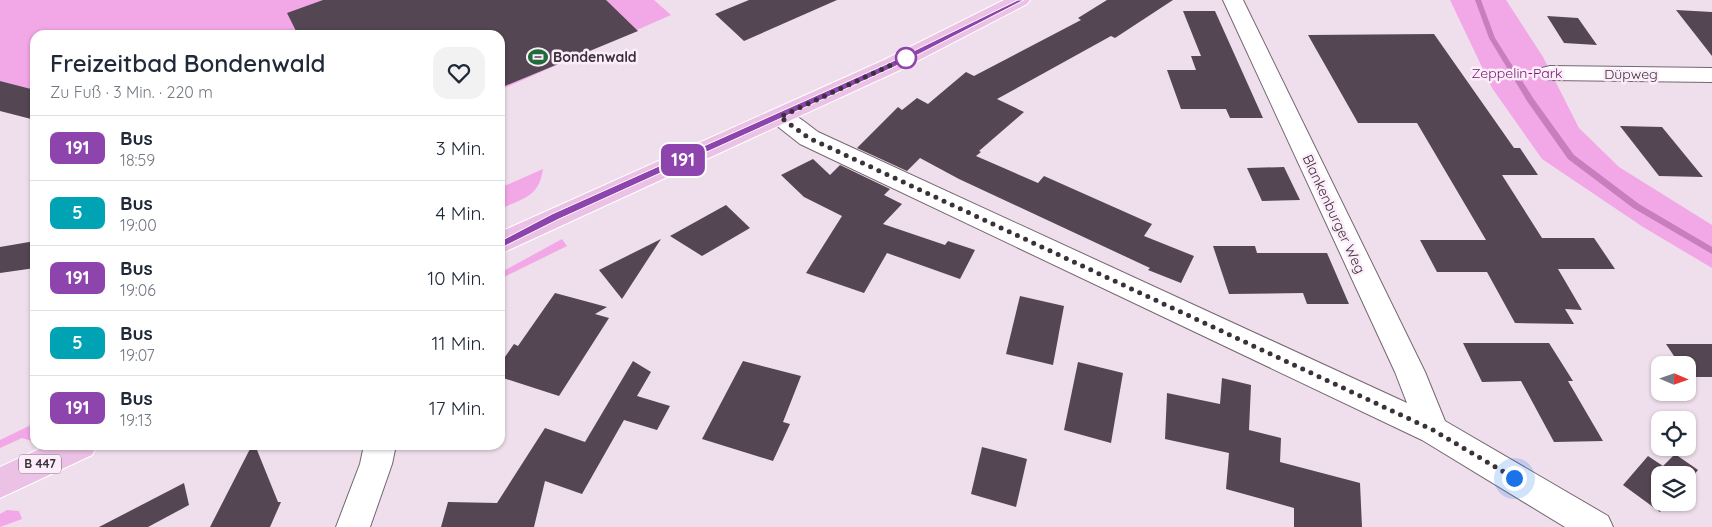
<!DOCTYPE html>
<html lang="de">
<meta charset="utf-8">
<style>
:root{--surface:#fff;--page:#f2f2f3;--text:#1f2937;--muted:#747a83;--line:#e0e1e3}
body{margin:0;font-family:Quicksand,sans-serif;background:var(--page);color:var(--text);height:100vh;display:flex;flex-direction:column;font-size:19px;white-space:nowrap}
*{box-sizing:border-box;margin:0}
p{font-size:16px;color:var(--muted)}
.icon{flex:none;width:28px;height:28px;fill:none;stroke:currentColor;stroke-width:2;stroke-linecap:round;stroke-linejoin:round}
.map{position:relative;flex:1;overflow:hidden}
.panel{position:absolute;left:30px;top:30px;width:475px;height:420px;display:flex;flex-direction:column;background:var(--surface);border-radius:15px;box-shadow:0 1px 4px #0004}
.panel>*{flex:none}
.badge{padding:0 10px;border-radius:8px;font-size:18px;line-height:32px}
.needle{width:32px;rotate:92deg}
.controls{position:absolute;left:1651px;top:356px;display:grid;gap:10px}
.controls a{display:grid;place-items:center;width:45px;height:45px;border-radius:10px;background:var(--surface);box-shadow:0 1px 4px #0004;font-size:25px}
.you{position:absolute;width:25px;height:25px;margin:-12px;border:4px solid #fff;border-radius:50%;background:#1a73e8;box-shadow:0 0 0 8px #1a73e833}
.map>.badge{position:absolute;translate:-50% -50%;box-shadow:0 0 0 2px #fff}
.round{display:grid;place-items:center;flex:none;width:52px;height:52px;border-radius:15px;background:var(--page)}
.overview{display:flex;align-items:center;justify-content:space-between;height:85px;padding:0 20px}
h1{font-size:24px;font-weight:600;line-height:38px}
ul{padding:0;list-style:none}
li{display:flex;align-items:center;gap:15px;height:65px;padding:0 20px;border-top:1px solid var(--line)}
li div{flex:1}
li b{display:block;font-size:19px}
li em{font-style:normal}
li .badge{min-width:55px;font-weight:700;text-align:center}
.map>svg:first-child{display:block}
</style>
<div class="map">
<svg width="1712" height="527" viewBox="0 0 1712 527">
<rect width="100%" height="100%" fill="#efdfec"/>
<g fill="#f2a7e7">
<path d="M 0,0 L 654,0 L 671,15 L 500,90 L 500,35 L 35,35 L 35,90 L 0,81 Z"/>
<path d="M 1450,0 L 1506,0 L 1543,57 L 1579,128 L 1619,167 L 1712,225 L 1712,268 L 1643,227 L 1542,159 L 1492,88 Z"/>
<path d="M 543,169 C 539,197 524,198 500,209 L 500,188 Z"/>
<path d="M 562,239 L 567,246 L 500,279 L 500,273 Z"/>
<path d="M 35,423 L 35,442 L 22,438 L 0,448 L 0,440 Z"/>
<path d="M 7,510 L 19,511 L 22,519 L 0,527 L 0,514 Z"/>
</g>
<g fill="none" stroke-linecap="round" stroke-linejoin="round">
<path fill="#c67ebc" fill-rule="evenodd" d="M 1475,0 L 1481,0 L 1495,38 L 1533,98 L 1574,155 L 1639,204 L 1712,247 L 1712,254 L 1633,208 L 1568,159 L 1527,101 L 1489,38 Z"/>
</g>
<g fill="#544652">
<path d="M 323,0 L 606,0 L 638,31 L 500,88 L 500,35 L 298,35 L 287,13 Z"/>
<path d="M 749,0 L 837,0 L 744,41 L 715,14 Z"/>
<path d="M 1107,0 L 1173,0 L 1115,38 L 1111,36 L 997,99 L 1024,112 L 979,151 L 981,152 L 976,156 L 1038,183 L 1044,176 L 1152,224 L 1144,236 L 1194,256 L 1181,283 L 1148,270 L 1150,268 L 959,179 L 920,158 L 907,171 L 857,148 L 898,107 L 902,110 L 917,98 L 928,104 L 966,72 L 974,76 L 1081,20 L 1078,18 Z"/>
<path d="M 1676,10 L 1712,12 L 1712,56 Z"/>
<path d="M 1183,11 L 1215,11 L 1263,118 L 1230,118 L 1226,109 L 1181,109 L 1167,70 L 1196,70 L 1191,56 L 1201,56 Z"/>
<path d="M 1547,16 L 1578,18 L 1597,45 L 1564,43 Z"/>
<path d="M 1434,34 L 1514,148 L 1520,148 L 1538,175 L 1502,175 L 1542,238 L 1594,238 L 1615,269 L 1558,269 L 1582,310 L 1565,309 L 1574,324 L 1515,323 L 1487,272 L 1437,272 L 1420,240 L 1486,240 L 1417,123 L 1358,123 L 1308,35 Z"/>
<path d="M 0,81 L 35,90 L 35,120 L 0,111 Z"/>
<path d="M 1620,126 L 1662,127 L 1703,177 L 1659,176 Z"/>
<path d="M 813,159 L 830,175 L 840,165 L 890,189 L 884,195 L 902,204 L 883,224 L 945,245 L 948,241 L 975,250 L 960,279 L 887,253 L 864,293 L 806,273 L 842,216 L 804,197 L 781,175 Z"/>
<path d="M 1284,167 L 1300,200 L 1262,201 L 1247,168 Z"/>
<path d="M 726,205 L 750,228 L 702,256 L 670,236 Z"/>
<path d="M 661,239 L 622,299 L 599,270 Z"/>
<path d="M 35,241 L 35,268 L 0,273 L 0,247 Z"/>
<path d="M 1213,246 L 1255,246 L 1257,253 L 1327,253 L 1349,304 L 1307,304 L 1303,293 L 1229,294 Z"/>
<path d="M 555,293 L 607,307 L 595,314 L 609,318 L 559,396 L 500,377 L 500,364 L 514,344 L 518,346 Z"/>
<path d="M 1020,296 L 1064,306 L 1053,365 L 1006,354 Z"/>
<path d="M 1463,343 L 1549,343 L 1573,381 L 1568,381 L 1603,441 L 1554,442 L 1521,381 L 1482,382 Z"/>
<path d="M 1666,344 L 1712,344 L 1712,377 L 1688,377 L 1688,365 L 1680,365 Z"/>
<path d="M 633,361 L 651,372 L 637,396 L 670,406 L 657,430 L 624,420 L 582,494 L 545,481 L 534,527 L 441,527 L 448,502 L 497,503 L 545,428 L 585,442 Z"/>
<path d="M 743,361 L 801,376 L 783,422 L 790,424 L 773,461 L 702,439 Z"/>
<path d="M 1078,362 L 1123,373 L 1111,443 L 1064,430 Z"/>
<path d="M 1222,378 L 1251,385 L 1249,430 L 1281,438 L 1280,462 L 1360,483 L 1362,527 L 1294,527 L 1294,508 L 1226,489 L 1229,453 L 1165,439 L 1167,393 L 1220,404 Z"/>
<path d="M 252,445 L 255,445 L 278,502 L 281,502 L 270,527 L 210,527 Z"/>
<path d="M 982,447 L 1027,459 L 1016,507 L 971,494 Z"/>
<path d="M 1675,454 L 1698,470 L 1688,482 L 1688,475 L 1660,475 L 1660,502 L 1669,502 L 1660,512 L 1623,485 L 1648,456 L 1663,466 Z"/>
<path d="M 184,483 L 189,505 L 148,527 L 99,527 Z"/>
</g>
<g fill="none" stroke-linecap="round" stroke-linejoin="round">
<defs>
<g id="minor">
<path d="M 1223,0 L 1243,0 L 1425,372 L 1445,421 L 1608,516 L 1613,527 L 1565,527 L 1422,440 L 800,144 L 772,122 L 768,117 L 772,112 C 790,107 804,122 818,132 L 1407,403 L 1395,372 Z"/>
<path d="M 1550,66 L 1712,68 L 1712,82 L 1550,80 L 1542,78 L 1539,73 L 1542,68 Z"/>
<path d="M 364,445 L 396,445 L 392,464 L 370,527 L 336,527 L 360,464 Z"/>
</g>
<g id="major">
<path d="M 1004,0 L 1030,0 L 1027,4 L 900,70 L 500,254 L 500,232 L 884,60 Z"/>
<path d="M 48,445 L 97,445 L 92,455 L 0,498 L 0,467 Z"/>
</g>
</defs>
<use href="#minor" stroke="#746671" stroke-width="2"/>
<use href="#major" stroke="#fff" stroke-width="2"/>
<use href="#minor" fill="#fff" fill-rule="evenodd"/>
<use href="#major" fill="#ebc1e5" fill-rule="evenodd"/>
</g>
<path fill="#8e44ad" stroke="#fff" d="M 1018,0 L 1024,0 L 894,67 L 559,219 L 503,247 L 500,248 L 495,244 L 552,214 L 889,63 Z"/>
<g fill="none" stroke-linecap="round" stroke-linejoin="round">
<path stroke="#393238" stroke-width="5" stroke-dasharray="0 9" d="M 906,58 L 780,117 L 809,138 L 1433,430 L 1514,478"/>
</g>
<defs>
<symbol id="stadium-bare" viewBox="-9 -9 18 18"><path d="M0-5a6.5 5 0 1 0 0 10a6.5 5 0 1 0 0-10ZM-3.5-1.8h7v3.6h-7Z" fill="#1f6c3b" stroke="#fdecfa" stroke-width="2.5" paint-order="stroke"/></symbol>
</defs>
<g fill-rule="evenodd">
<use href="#stadium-bare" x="524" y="43" width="28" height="28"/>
</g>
<circle fill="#fff" stroke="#8e44ad" stroke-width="2.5" cx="906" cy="58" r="10"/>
<g text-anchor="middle" stroke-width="5" stroke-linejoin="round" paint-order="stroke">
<rect fill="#fdecfa" stroke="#746a72" stroke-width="1" x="19" y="454.5" width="42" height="19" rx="4"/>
<g font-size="12" font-weight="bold" fill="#393238">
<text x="40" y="468">B 447</text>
</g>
<g font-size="14" font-weight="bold" fill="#393238" stroke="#fdecfa" text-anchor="start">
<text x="553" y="62">Bondenwald</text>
</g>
<g font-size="14" fill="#6d1766" stroke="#fdecfa">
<text x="1517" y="78">Zeppelin-Park</text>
</g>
<g font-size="14" fill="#393238" stroke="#fdecfa">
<text x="1631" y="79">Düpweg</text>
<text transform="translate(1334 214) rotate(65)" y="5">Blankenburger Weg</text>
</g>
</g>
</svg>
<div class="controls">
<a><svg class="needle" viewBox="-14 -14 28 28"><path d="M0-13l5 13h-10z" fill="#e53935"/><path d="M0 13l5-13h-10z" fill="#747a83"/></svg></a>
<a><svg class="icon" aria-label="locate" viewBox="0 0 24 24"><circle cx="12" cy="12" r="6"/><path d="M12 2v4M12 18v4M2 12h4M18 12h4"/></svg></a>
<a><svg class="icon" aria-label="layers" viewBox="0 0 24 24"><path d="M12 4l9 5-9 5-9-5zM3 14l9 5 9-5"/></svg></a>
</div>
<div class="you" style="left:1514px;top:478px"></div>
<b class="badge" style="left:683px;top:160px;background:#8e44ad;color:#fff">191</b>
<section class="panel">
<div class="overview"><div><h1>Freizeitbad Bondenwald</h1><p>Zu Fuß · 3 Min. · 220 m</p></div><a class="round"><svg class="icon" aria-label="heart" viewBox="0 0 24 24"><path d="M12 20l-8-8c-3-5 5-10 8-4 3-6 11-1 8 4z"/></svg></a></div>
<ul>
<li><span class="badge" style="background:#8e44ad;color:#fff">191</span><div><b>Bus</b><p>18:59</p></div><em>3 Min.</em></li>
<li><span class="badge" style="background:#00a3b4;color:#fff">5</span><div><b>Bus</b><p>19:00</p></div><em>4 Min.</em></li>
<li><span class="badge" style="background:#8e44ad;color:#fff">191</span><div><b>Bus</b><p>19:06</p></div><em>10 Min.</em></li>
<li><span class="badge" style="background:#00a3b4;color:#fff">5</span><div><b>Bus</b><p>19:07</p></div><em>11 Min.</em></li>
<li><span class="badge" style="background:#8e44ad;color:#fff">191</span><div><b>Bus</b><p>19:13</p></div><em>17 Min.</em></li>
</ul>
</section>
</div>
